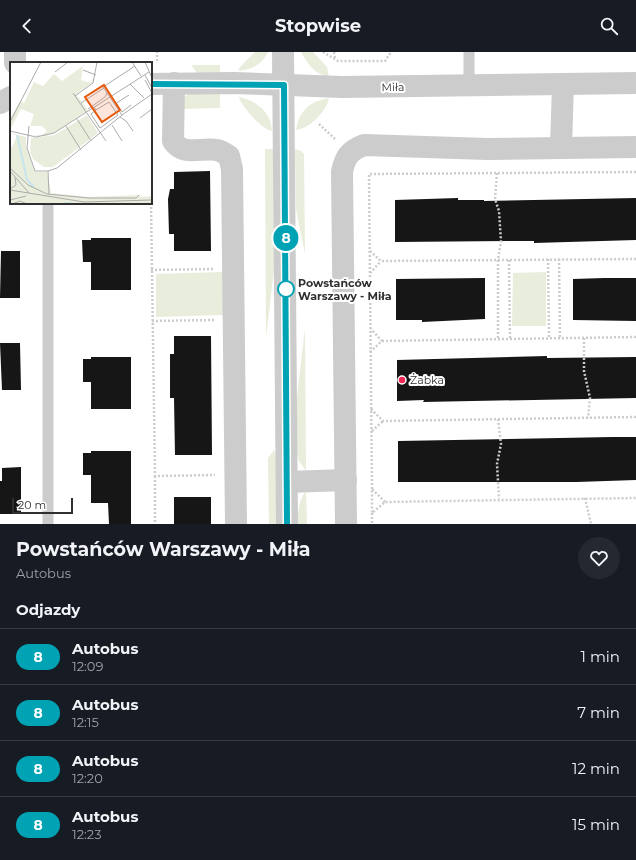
<!DOCTYPE html>
<html lang="pl">
<meta charset="utf-8">
<style>
:root{--surface:#171b24;--page:#242831;--text:#f1f3f6;--muted:#9ea1a6;--line:#363941}
body{margin:0;font-family:Montserrat,sans-serif;background:var(--page);color:var(--text);height:100vh;display:flex;flex-direction:column;font-size:15px;white-space:nowrap}
*{box-sizing:border-box;margin:0}
p{font-size:13px;color:var(--muted)}
.icon{flex:none;width:22px;height:22px;fill:none;stroke:currentColor;stroke-width:2;stroke-linecap:round;stroke-linejoin:round}
.map{position:relative;height:472px;overflow:hidden}
.details{display:flex;flex-direction:column;background:var(--surface);flex:1}
.details>*{flex:none}
.badge{padding:0 8px;border-radius:13px;font-size:14px;line-height:26px}
.scale{position:absolute;left:12px;bottom:10px;width:61px;box-sizing:border-box;padding-left:4px;border:2px solid #2f2f2f;border-top:0;font-size:11px;line-height:14px;white-space:nowrap;color:#2f2f2f;-webkit-text-stroke:3px #fff;paint-order:stroke}
.map>.badge{position:absolute;translate:-50% -50%;box-shadow:0 0 0 2px #fff}
h2{padding:0 16px;font-size:15px;line-height:36px}
.round{display:grid;place-items:center;flex:none;width:42px;height:42px;border-radius:21px;background:var(--page)}
.head{display:flex;align-items:center;justify-content:space-between;height:68px;padding:0 16px}
h1{font-size:19px;font-weight:700;line-height:30px}
ul{padding:0;list-style:none}
li{display:flex;align-items:center;gap:12px;height:56px;padding:0 16px;border-top:1px solid var(--line)}
li div{flex:1}
li b{display:block;font-size:15px}
li em{font-style:normal}
li .badge{min-width:44px;font-weight:700;text-align:center}
header{display:flex;justify-content:space-between;align-items:center;height:52px;padding:0 16px;background:var(--surface);font-size:18px;font-weight:700}
.map>svg:first-child{display:block}
</style>
<header><svg class="icon" aria-label="back" viewBox="0 0 24 24"><path d="M15 5l-7 7 7 7"/></svg>Stopwise<svg class="icon" aria-label="search" viewBox="0 0 24 24"><circle cx="10" cy="10" r="6"/><path d="M15 15l6 6"/></svg></header>
<div class="map">
<svg width="636" height="472" viewBox="0 0 636 472">
<rect width="100%" height="100%" fill="#fff"/>
<g fill="#e8eddc">
<path d="M 255,0 L 268,0 C 262,13 252,17 238,19 L 240,15 Z"/>
<path d="M 301,0 L 313,0 L 327,15 L 329,25 C 315,22 308,13 301,0 Z"/>
<path d="M 191,13 L 220,13 L 220,21 L 197,21 Z"/>
<path d="M 188,42 L 220,42 L 220,56 L 180,57 L 184,46 Z"/>
<path d="M 239,45 C 256,49 271,59 272,79 C 262,78 241,54 239,45 Z"/>
<path d="M 329,46 C 327,59 309,77 296,78 C 299,59 310,49 329,46 Z"/>
<path d="M 265,97 L 273,97 L 274,218 L 266,286 Z"/>
<path d="M 295,97 L 301,99 L 304,102 L 305,202 L 296,157 Z"/>
<path d="M 223,220 L 224,263 L 156,265 L 156,222 Z"/>
<path d="M 546,220 L 546,274 L 512,274 L 513,221 Z"/>
<path d="M 305,276 L 306,419 L 299,409 L 297,401 L 297,344 Z"/>
<path d="M 274,398 L 277,408 L 277,472 L 269,472 L 268,406 Z"/>
<path d="M 306,439 L 307,472 L 298,472 C 298,459 298,450 306,439 Z"/>
</g>
<g fill="#161616">
<path d="M 210,119 L 211,199 L 174,199 L 174,182 L 169,182 L 168,147 L 170,137 L 174,137 L 174,120 Z"/>
<path d="M 458,146 L 458,148 L 484,148 L 484,149 L 636,146 L 636,188 L 534,191 L 534,189 L 508,189 L 395,190 L 395,148 Z"/>
<path d="M 91,186 L 131,186 L 131,238 L 91,238 L 91,210 L 83,210 L 82,188 L 91,188 Z"/>
<path d="M 1,199 L 20,199 L 20,246 L 0,246 Z"/>
<path d="M 485,226 L 485,267 L 422,270 L 422,268 L 396,268 L 396,227 Z"/>
<path d="M 604,226 L 636,226 L 636,269 L 573,268 L 573,227 Z"/>
<path d="M 174,284 L 211,284 L 212,403 L 175,403 L 174,346 L 170,346 L 170,302 L 174,302 Z"/>
<path d="M 0,291 L 20,291 L 21,338 L 2,338 Z"/>
<path d="M 547,304 L 547,306 L 636,305 L 636,346 L 423,350 L 424,348 L 397,349 L 397,308 Z"/>
<path d="M 91,305 L 131,305 L 131,357 L 91,357 L 91,330 L 83,330 L 83,307 L 91,307 Z"/>
<path d="M 612,385 L 636,385 L 636,428 L 577,430 L 398,430 L 398,389 Z"/>
<path d="M 91,399 L 131,399 L 131,472 L 109,472 L 108,451 L 91,451 L 91,423 L 83,423 L 83,401 L 91,401 Z"/>
<path d="M 21,415 L 21,462 L 0,462 L 0,429 L 2,429 L 2,416 Z"/>
<rect x="174" y="445" width="37" height="27"/>
</g>
<g fill="none" stroke-linecap="round" stroke-linejoin="round">
<g stroke="#ccc" stroke-width="2.5" stroke-dasharray="2 2" stroke-linecap="butt">
<path d="M 323,0 L 338,9 L 385,9 L 391,0"/>
<path d="M 334,0 L 335,7"/>
<path d="M 157,9 L 157,0"/>
<path d="M 52,11 L 52,8"/>
<path d="M 319,72 L 335,87"/>
<path d="M 497,121 L 495,147 L 499,159 L 501,189 L 498,208 L 498,287"/>
<path d="M 151,151 L 155,424 L 215,423"/>
<path d="M 370,199 L 381,209 L 636,207"/>
<path d="M 548,207 L 549,286"/>
<path d="M 559,207 L 560,286"/>
<path d="M 509,208 L 510,287"/>
<path d="M 151,218 L 213,217"/>
<path d="M 370,221 L 381,209"/>
<path d="M 152,269 L 214,268"/>
<path d="M 584,286 L 584,319 L 590,346 L 588,366"/>
<path d="M 382,289 L 636,285"/>
<path d="M 370,300 L 382,289 L 371,277"/>
<path d="M 371,357 L 383,369 L 636,365"/>
<path d="M 498,367 L 501,392 L 497,412 L 499,447"/>
<path d="M 372,379 L 383,369"/>
<path d="M 155,424 L 155,472"/>
<path d="M 372,437 L 369,122 L 636,120"/>
<path d="M 585,446 L 591,472"/>
<path d="M 385,450 L 372,437 L 372,461 L 385,450 L 636,446"/>
<path d="M 372,461 L 372,472"/>
</g>
<g stroke="#ccc" stroke-width="11">
<path d="M 469,0 L 469,34"/>
<path d="M 48,472 L 48,151"/>
</g>
<g stroke="#ccc" stroke-width="22">
<path d="M 15,0 L 15,11"/>
<path d="M 283,0 L 287,472"/>
<path d="M 174,31 L 173,89 C 184,105 201,95 217,98 C 221,99 226,102 229,104 L 232,117 L 236,472"/>
<path d="M 151,32 L 234,31 L 342,35 L 636,31"/>
<path d="M 0,51 L 11,45"/>
<path d="M 561,96 L 563,32"/>
<path d="M 287,430 L 346,428"/>
<path d="M 346,472 L 342,120 C 345,105 349,99 364,93 L 487,97 L 636,95"/>
</g>
</g>
<g fill="none" stroke-linecap="round" stroke-linejoin="round">
<defs>
<path id="line" d="M 151,32 L 284,33 L 287,472"/>
</defs>
<use href="#line" stroke="#fff" stroke-width="9"/>
<use href="#line" stroke="#00a3b4" stroke-width="6"/>
</g>
<circle fill="#fff" stroke="#00a3b4" stroke-width="2" cx="286" cy="237" r="8"/>
<circle fill="#f02856" stroke="#fff" stroke-width="1.5" cx="402" cy="328" r="4"/>
<g text-anchor="middle" stroke-width="4" stroke-linejoin="round" paint-order="stroke">
<g font-size="11" fill="#2f2f2f" stroke="#fff">
<text transform="translate(393 35) rotate(-1)" y="4">Miła</text>
</g>
<g font-size="11" font-weight="bold" fill="#2f2f2f" stroke="#fff" text-anchor="start">
<text x="298" y="235">Powstańców<tspan x="298" dy="13">Warszawy - Miła</tspan></text>
</g>
<g font-size="11" fill="#2f2f2f" stroke="#fff" text-anchor="start">
<text x="410" y="332">Żabka</text>
</g>
</g>
<g transform="translate(10 10)">
<rect width="142" height="142" fill="#fff"/>
<path d="M 73,4 L 71,18 L 80,21 L 84,15 L 82,21 L 66,32 L 78,48 L 80,47 L 46,70 L 36,74 L 20,74 L 32,73 L 37,69 L 32,64 L 20,64 L 24,52 L 11,47 L 0,68 L 0,57 L 10,39 L 14,41 L 24,20 L 33,24 L 44,12 L 52,19 ZM 77,53 L 88,71 L 43,105 L 34,105 L 23,97 L 20,90 L 21,76 L 45,73 ZM 1,71 L 16,75 L 16,85 L 25,110 L 37,110 L 41,131 L 77,135 L 130,133 L 131,135 L 142,134 L 142,142 L 0,142 L 0,85 L 2,85 L 7,74 Z" fill="#e8eddc"/>
<path fill="none" stroke="#c8e5ee" stroke-width="2" d="M 7,73 L 17,118 L 24,125M 54,141 L 66,142"/>
<path fill="none" stroke="#acacac" stroke-width="1" d="M 122,0 L 131,14M 135,0 L 142,16M 73,8 L 86,13M 45,10 L 58,0M 135,13 L 142,26M 135,18 L 142,31M 83,21 L 87,0M 120,22 L 134,36M 93,25 L 125,4M 93,25 L 112,53M 63,31 L 96,79M 65,34 L 83,21M 71,41 L 94,26M 106,41 L 112,50 L 121,43M 105,42 L 119,33M 84,45 L 86,48 L 99,40 L 108,53 L 90,66 L 81,52 L 86,48M 78,47 L 95,35 L 97,31M 110,55 L 116,59 L 123,69M 130,56 L 142,47M 67,57 L 81,79M 0,60 L 31,0M 102,63 L 112,79M 19,64 L 17,86 L 25,109 L 38,109 L 47,106 L 112,53 L 142,32M 56,64 L 71,88M 0,69 L 26,75 L 44,71 L 139,10M 0,106 L 18,123 L 37,132 L 79,136 L 126,136 L 129,133M 0,109 L 19,131M 38,109 L 39,132M 0,127 L 6,123 L 5,115M 0,128 L 74,140 L 142,138M 0,138 L 16,134M 2,142 L 10,139 L 17,142"/>
<path fill="#e8590c" fill-opacity="0.15" stroke="#e8590c" stroke-width="2" d="M 94,23 L 110,48 L 92,60 L 75,35 Z"/>
<rect width="142" height="142" fill="none" stroke="#2f2f2f" stroke-width="2"/>
</g>
</svg>
<div class="scale">20 m</div>
<b class="badge" style="left:286px;top:186px;background:#00a3b4;color:#fff">8</b>
</div>
<section class="details">
<div class="head"><div><h1>Powstańców Warszawy - Miła</h1><p>Autobus</p></div><a class="round"><svg class="icon" aria-label="heart" viewBox="0 0 24 24"><path d="M12 20l-8-8c-3-5 5-10 8-4 3-6 11-1 8 4z"/></svg></a></div>
<h2>Odjazdy</h2>
<ul>
<li><span class="badge" style="background:#00a3b4;color:#fff">8</span><div><b>Autobus</b><p>12:09</p></div><em>1 min</em></li>
<li><span class="badge" style="background:#00a3b4;color:#fff">8</span><div><b>Autobus</b><p>12:15</p></div><em>7 min</em></li>
<li><span class="badge" style="background:#00a3b4;color:#fff">8</span><div><b>Autobus</b><p>12:20</p></div><em>12 min</em></li>
<li><span class="badge" style="background:#00a3b4;color:#fff">8</span><div><b>Autobus</b><p>12:23</p></div><em>15 min</em></li>
</ul>
</section>
